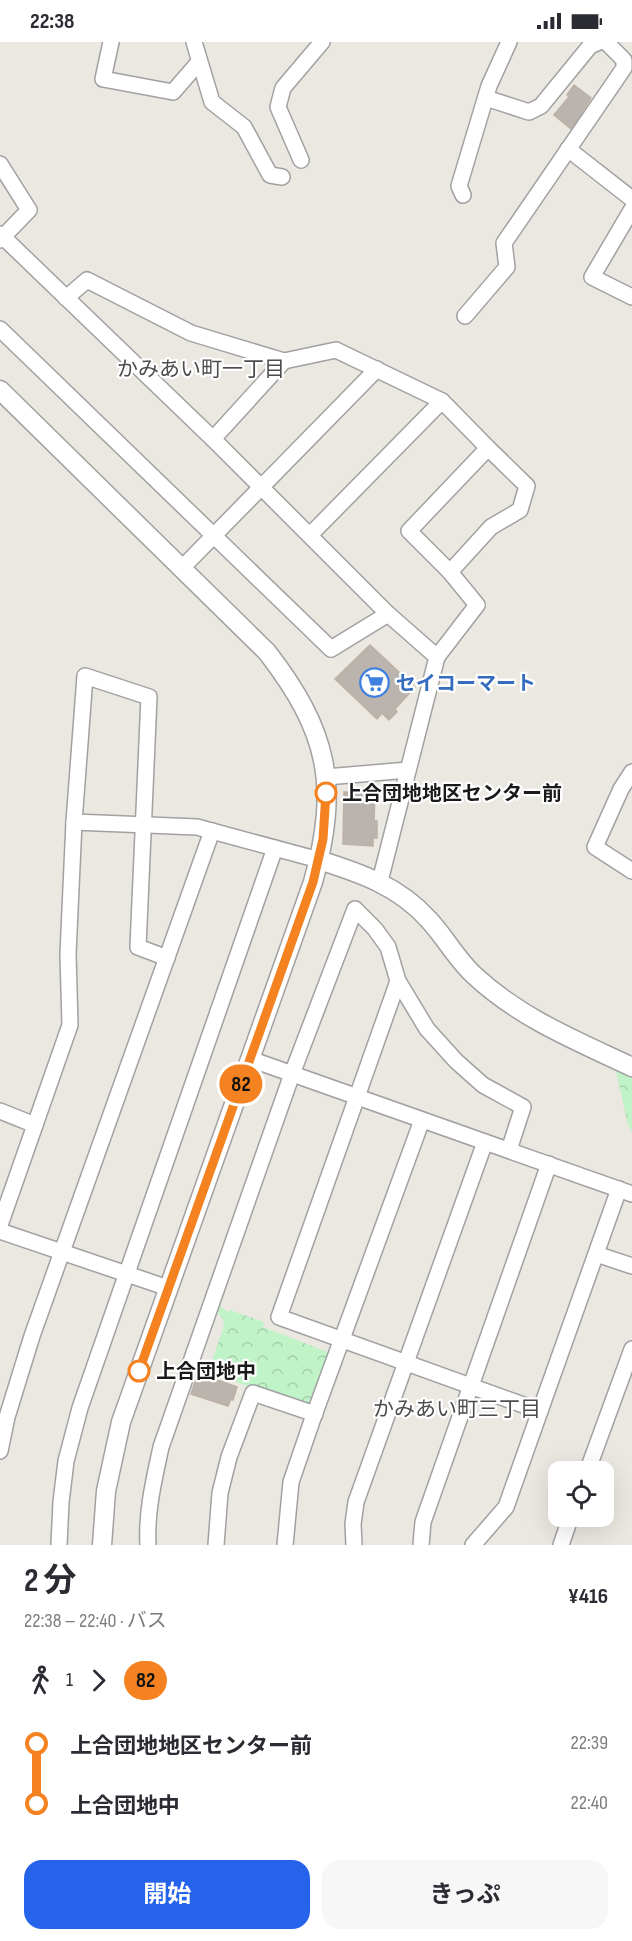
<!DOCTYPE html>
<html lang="ja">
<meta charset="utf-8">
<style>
:root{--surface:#fff;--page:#f7f7f7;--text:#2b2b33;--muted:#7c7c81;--accent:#2563eb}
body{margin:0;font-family:"Sofia Sans Condensed","Noto Sans JP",sans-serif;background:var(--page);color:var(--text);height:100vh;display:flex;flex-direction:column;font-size:22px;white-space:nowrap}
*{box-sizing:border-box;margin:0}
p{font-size:20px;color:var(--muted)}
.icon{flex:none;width:33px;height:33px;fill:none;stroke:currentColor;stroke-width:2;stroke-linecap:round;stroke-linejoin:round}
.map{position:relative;height:1503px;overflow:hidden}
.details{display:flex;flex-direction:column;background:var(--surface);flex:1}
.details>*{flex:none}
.badge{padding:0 12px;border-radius:20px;font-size:21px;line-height:39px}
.buttons{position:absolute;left:548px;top:1419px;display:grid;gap:12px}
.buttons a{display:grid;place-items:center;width:66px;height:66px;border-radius:12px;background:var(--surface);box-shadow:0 6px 24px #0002;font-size:30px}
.map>.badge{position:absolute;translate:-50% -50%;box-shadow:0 0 0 3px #fff}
.legs{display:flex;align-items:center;gap:9px;height:66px;padding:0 24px;font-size:20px}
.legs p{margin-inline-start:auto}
.headline{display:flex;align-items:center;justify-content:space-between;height:102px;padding:0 24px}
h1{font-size:33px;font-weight:700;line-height:45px}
.action{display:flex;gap:12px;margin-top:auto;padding:12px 24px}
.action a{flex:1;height:69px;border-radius:18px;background:var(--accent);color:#fff;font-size:24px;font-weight:700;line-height:69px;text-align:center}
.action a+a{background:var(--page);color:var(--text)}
ul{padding:0 24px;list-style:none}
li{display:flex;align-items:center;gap:21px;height:60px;font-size:22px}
li i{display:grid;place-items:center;width:9px;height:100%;margin:0 8px;background:currentColor}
li i::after{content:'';width:15px;height:15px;margin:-8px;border:4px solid;border-radius:50%;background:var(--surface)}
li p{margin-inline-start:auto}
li:first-child i{background:linear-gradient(#0000 50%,currentColor 0)}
li:last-child i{background:linear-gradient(currentColor 50%,#0000 0)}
.status{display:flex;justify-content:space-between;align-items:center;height:42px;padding:0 30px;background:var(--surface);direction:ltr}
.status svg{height:16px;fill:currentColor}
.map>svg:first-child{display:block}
</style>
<div class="status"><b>22:38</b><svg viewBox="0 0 49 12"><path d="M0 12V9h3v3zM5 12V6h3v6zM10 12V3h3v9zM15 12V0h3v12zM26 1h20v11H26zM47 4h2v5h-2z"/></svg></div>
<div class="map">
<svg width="632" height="1503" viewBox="0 0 632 1503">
<defs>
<pattern id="park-crowns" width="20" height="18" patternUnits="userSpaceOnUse" patternTransform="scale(1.5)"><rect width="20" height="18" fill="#c0f3c7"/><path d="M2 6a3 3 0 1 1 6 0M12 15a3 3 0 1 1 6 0" fill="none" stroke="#a4d0aa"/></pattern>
</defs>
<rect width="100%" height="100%" fill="#ebe8e1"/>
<g fill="url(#park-crowns)">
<path d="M 613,1016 L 632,1030 L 632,1090 L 628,1083 Z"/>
<path d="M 217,1261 L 228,1270 L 230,1268 L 264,1280 L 263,1285 L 330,1311 L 310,1366 L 208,1330 L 223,1287 L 224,1279 L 215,1266 Z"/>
</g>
<g fill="#bbb4ae" stroke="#bbb0a5" stroke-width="1.5">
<path d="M 574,43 L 591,56 L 571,87 L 554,73 L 569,55 L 567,53 Z"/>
<path d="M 370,603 L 415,645 L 395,667 L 397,670 L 389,678 L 382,671 L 377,677 L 335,637 Z"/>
<path d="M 344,750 L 375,751 L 374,779 L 377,779 L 377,796 L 373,796 L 373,804 L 343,802 Z"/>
<path d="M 198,1331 L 237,1345 L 233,1358 L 231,1357 L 228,1364 L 191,1352 Z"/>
</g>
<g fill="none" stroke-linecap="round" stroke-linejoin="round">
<defs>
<g id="minor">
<path d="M 111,0 L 103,37 L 173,50 L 199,20"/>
<path d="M 194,0 L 212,60 L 244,85 L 270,133 L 282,135"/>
<path d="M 486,56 L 529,70 L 541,64 L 590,4 L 599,0"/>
<path d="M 568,107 L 632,157"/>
<path d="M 301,118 L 278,65 L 283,46 L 322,0"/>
<path d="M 0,122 L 29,168 L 0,198"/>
<path d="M 463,153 L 459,144 L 489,44 L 509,0"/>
<path d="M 632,167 L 592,235 L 632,255"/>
<path d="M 0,192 L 213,397 L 388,572 L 437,615 L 380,839"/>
<path d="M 66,256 L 87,238 L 191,291 L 284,319 L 336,308 L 442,359 L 488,406 L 409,489 L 450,530 L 477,563 L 437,615"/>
<path d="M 465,274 L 507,225 L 504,201 L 624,26 L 624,18 L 606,0"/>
<path d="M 0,287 L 331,607 L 388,572"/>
<path d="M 213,397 L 284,319"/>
<path d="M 310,493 L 442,359"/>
<path d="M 182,526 L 377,327"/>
<path d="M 450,530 L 491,485 L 520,468 L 527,444 L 488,406"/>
<path d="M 632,730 L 621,747 L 595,805 L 632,829"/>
<path d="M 326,735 L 408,728"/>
<path d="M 74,780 L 197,785 L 319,818"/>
<path d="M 398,939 L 427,987 L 456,1019 L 483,1043 L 523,1065 L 509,1108"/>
<path d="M 250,1017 L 632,1152"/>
<path d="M 0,1069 L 35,1083"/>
<path d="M 0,1183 L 70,983 L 68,912 L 74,780 L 85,634 L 149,655 L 138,905 L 167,916"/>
<path d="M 0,1189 L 168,1246"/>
<path d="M 596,1212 L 632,1224"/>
<path d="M 0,1409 L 7,1375 L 32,1294 L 212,789"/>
<path d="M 587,1430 L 632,1307"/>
<path d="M 59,1503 L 61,1460 L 66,1419 L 80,1366 L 275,806"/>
<path d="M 148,1503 C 146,1470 154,1438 161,1405 L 292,1032 L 355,867 L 375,887 L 388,905 L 398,939 L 279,1275 L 540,1369 L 619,1147"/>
<path d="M 216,1503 L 220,1451 L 229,1415 L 253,1351 L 315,1372"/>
<path d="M 285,1503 L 291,1440 L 313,1376 L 422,1078"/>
<path d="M 354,1503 L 353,1482 L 356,1460 L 485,1100"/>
<path d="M 421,1503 L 423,1480 L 549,1122"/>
<path d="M 473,1503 L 506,1465 L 540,1369"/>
<path d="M 561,1503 L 571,1474"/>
</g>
<g id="tertiary">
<path d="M 0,348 L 267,610 C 328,689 340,743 313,840 L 121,1380 L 106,1449 L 102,1503"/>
<path d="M 319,818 C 360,831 399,844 429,878 C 445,895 457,918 475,934 C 520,976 577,999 632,1025"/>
</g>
</defs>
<use href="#minor" stroke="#a1a1a1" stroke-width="18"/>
<use href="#tertiary" stroke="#a1a1a1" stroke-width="21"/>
<use href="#minor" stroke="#fff" stroke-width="15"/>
<use href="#tertiary" stroke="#fff" stroke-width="18"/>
</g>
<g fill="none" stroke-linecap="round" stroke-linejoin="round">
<defs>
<path id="line-1" d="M 139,1329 L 313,840 L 323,797 L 326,751"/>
</defs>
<use href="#line-1" stroke="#fff" stroke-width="14"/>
<use href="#line-1" stroke="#f58220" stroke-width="9"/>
</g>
<defs>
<symbol id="supermarket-ring" viewBox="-11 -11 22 22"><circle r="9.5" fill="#fff" stroke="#3f7fe0" stroke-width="1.5"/><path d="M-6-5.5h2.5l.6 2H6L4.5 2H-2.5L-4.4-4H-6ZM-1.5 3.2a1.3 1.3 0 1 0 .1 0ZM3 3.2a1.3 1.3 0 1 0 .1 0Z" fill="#3f7fe0"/></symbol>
</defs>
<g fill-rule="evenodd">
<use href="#supermarket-ring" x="358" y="624" width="33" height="33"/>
</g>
<g fill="#fff" stroke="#f58220" stroke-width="3">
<circle cx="326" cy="751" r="10"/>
<circle cx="139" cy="1329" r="10"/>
</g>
<g text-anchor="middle" stroke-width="4.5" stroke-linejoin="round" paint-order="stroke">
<g font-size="20" font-weight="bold" fill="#366cbe" stroke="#fff" text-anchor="start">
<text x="396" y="648">セイコーマート</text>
</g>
<g font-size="20" font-weight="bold" fill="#1a1a1a" stroke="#fff" text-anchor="start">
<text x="342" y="758">上合団地地区センター前</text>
<text x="156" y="1336">上合団地中</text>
</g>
<g font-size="21" fill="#4d4d4d" stroke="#fff">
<text x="201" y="334">かみあい町一丁目</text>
<text x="457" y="1374">かみあい町三丁目</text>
</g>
</g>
</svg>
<div class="buttons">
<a><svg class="icon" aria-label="locate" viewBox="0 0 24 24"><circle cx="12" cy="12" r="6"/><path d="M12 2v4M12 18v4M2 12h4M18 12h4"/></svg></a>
</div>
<b class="badge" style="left:241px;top:1042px;background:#f58220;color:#111">82</b>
</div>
<section class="details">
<div class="headline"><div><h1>2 分</h1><p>22:38 – 22:40 · バス</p></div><b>¥416</b></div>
<div class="legs"><svg class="icon" aria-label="walk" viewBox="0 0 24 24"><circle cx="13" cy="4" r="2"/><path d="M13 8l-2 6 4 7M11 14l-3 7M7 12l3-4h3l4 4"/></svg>1<svg class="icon" aria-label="forward" viewBox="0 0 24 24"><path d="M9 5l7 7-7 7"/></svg><b class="badge" style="background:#f58220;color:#111">82</b></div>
<ul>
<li><i style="color:#f58220"></i><b>上合団地地区センター前</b><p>22:39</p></li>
<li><i style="color:#f58220"></i><b>上合団地中</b><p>22:40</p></li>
</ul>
<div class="action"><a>開始</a><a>きっぷ</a></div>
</section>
